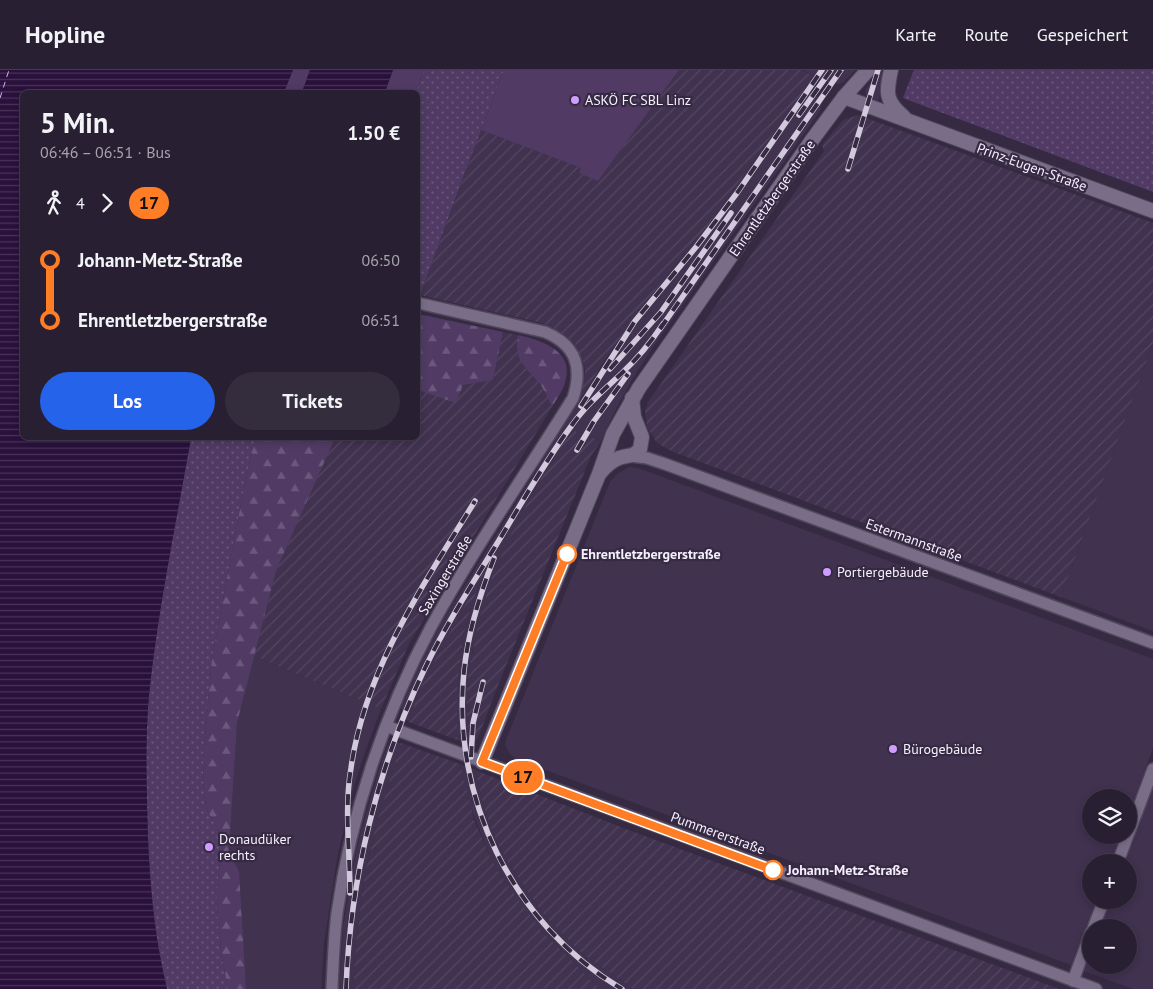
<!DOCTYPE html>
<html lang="de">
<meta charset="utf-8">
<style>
:root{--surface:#282032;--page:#342d3e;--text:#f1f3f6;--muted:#a5a3ac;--line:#443e4d;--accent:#2563eb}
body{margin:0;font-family:"PT Sans",sans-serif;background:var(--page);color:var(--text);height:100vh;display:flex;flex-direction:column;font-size:19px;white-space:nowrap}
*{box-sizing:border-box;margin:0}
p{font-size:16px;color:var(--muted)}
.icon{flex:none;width:28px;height:28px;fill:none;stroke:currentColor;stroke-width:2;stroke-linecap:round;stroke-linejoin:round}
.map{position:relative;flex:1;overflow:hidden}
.sheet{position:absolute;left:20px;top:20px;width:400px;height:350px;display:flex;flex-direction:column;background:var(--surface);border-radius:8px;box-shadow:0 2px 8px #0003,0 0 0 1px var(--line)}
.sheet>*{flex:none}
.badge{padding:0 10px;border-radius:16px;font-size:18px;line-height:32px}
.tools{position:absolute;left:1082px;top:719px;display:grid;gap:10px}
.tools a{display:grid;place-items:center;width:55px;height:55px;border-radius:50%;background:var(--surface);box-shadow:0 2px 8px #0003,0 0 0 1px var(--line);font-size:25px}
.map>.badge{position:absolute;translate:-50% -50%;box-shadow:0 0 0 2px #fff}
.legs{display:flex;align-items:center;gap:8px;height:55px;padding:0 20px;font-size:16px}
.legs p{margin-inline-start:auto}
.head{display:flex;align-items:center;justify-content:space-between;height:85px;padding:0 20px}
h1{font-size:28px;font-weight:700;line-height:38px}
.button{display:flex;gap:10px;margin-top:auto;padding:10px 20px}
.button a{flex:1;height:58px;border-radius:30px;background:var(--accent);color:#fff;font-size:20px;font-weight:700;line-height:58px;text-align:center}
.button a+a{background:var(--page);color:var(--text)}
ul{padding:0 20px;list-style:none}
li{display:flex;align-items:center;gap:18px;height:60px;font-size:19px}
li i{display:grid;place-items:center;width:8px;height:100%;margin:0 6px;background:currentColor}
li i::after{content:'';width:12px;height:12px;margin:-6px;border:4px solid;border-radius:50%;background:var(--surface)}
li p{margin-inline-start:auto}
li:first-child i{background:linear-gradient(#0000 50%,currentColor 0)}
li:last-child i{background:linear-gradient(currentColor 50%,#0000 0)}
header{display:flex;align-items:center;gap:30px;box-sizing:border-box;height:70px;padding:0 25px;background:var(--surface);border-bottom:1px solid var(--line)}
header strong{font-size:24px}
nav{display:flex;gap:28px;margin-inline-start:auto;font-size:18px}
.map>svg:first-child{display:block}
</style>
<header>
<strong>Hopline</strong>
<nav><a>Karte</a><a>Route</a><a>Gespeichert</a></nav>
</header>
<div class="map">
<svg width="1153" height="919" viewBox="0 0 1153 919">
<defs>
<pattern id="industrial-furrows" width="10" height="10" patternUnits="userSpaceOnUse" patternTransform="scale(1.25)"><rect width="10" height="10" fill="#413250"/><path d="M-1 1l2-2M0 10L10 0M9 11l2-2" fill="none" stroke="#544662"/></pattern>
<pattern id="grass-dots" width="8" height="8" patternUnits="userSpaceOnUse" patternTransform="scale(1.25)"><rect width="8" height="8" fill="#513b65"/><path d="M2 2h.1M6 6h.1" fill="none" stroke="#6b587c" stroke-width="1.8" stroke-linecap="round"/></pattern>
<pattern id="forest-firs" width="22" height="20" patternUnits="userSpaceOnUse" patternTransform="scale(1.25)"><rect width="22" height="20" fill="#513b65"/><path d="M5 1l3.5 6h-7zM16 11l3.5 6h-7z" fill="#6b587c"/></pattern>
<pattern id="water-rules" width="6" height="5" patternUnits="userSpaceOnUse" patternTransform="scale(1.25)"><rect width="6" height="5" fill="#29113c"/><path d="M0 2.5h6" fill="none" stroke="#493459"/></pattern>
</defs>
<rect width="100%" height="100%" fill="#362a42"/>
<g fill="#413250">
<path d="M 805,0 L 855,0 L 844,12 L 838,14 L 828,12 L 804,1 Z"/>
<path d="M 881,0 L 885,0 L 879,29 L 877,30 L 866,26 L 865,20 Z"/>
<path d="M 804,20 L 818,27 L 822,32 L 820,41 L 655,274 L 633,308 L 616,339 L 601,371 L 573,360 L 552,389 L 513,459 L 473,578 L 466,628 L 469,672 L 457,670 L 457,619 L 463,566 L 472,533 L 485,500 L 430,599 L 418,623 L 409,652 L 405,648 L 401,638 L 419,597 L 442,552 L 590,314 L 645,233 L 713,149 Z"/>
<path d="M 1153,273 L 1153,561 L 1061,527 Z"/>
<path d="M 629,397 L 637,398 L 649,402 L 1153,589 L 1153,678 L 1129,742 L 1129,728 L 1091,728 L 1091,765 L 1120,765 L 1110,792 L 1091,792 L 1091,830 L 1096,830 L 1071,895 L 516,689 L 510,684 L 505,675 L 506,670 L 610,412 L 617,404 Z"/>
<path d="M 254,586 L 381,639 L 365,682 L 354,716 L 337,788 L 324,873 L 321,919 L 246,919 L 241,861 L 229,782 L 237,653 Z"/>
<path d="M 396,672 L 401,673 L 376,755 L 364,810 L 356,872 L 353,919 L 339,919 L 343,858 L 353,797 L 361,761 L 384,684 L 388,675 Z"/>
<path d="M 460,694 L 475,700 L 485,741 L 496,770 L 508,792 L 543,844 L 580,882 L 633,919 L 600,919 L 541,860 L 531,848 L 501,806 L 490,786 L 469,734 Z"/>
<path d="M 1153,716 L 1153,919 L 1133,919 L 1084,901 L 1091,884 L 1091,895 L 1129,895 L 1129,858 L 1101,857 L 1112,830 L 1129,830 L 1129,792 L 1126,792 Z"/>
</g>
<g fill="url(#industrial-furrows)">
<path d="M 679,0 L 801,0 L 814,6 L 713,149 L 645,233 L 607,287 L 579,331 L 585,303 L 584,294 L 575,274 L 565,265 L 553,258 L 542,253 L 420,225 L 481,60 L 581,98 L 598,111 Z"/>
<path d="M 858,45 L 1153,153 L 1153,273 L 1061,527 L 671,381 L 657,373 L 647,357 L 645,341 L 648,332 L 824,81 L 822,75 L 826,70 L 843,50 Z"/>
<path d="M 503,262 L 518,265 L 517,271 L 538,312 L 547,324 L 552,337 L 429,540 L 409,574 L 381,639 L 254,586 L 276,501 L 335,368 L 418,368 L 418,320 L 456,332 L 463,315 L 493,310 Z"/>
<path d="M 573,360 L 601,371 L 591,386 L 497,618 L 478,668 L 475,671 L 469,672 L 466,628 L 469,601 L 479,550 L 492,507 L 513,459 L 552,389 Z"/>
<path d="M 487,495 L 472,533 L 463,566 L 457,619 L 457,670 L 409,652 L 418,623 L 430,599 Z"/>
<path d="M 401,673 L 460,694 L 474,750 L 490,786 L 501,806 L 541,860 L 600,919 L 353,919 L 356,872 L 364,810 L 376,755 Z"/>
<path d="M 475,700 L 626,759 L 1059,919 L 633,919 L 580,882 L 543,844 L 508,792 L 496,770 L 485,741 Z"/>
</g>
<g fill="url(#grass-dots)">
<path d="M 424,0 L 504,0 L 464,105 L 420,225 L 418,225 L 418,22 L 416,22 Z"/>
<path d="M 914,0 L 1153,0 L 1153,122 L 903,28 Z"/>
<path d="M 191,368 L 255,368 L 243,423 L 212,588 L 203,689 L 204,725 L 207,740 L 222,767 L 217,824 L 218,852 L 222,888 L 228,919 L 167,919 C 152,858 148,794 147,731 C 146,696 146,660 149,625 C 158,539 176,453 191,368 Z"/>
</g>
<g fill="url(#forest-firs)">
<path d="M 418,244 L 503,262 L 493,310 L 463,315 L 456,333 L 418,320 Z"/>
<path d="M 518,265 C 544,271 577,282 564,316 C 561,323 556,330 552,337 C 548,328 545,320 539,313 C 524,294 514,292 518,265 Z"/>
<path d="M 255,368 L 335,368 L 276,501 L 237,653 L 229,782 L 239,802 L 246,919 L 228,919 L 222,888 L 218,852 L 217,824 L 222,767 L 207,740 L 204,725 L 203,689 L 212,588 L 243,423 Z"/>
</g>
<g fill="#513b65">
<path d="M 293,0 L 310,0 L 302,22 L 284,22 Z"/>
<path d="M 393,0 L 424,0 L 416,22 L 385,22 Z"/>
<path d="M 504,0 L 679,0 L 598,111 L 579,103 L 581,98 L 481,60 Z"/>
</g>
<g fill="url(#water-rules)">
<path d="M 0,0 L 293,0 L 284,22 L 22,22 L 22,368 L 191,368 C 176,453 158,539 149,625 C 146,660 146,696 147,731 C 148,794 152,858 167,919 L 0,919 Z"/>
<path d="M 310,0 L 393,0 L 385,22 L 302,22 Z"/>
</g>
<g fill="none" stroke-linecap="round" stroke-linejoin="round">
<path stroke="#d4aefa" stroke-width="1" stroke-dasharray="6 5" stroke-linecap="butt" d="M 0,28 L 9,0"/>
<defs>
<g id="minor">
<path d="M 630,386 L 647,388 L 665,394 L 1153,573"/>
<path d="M 386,656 L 1096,919"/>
<path d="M 1129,763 L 1153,699"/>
<path d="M 1118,792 L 1128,765"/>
<path d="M 1093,858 L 1104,830"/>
<path d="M 1073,911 L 1091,862"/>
<path d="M 332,919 C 333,894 334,868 337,843 C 351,744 384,645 431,557 C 474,478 526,404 573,328 C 583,297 576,275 545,262 L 418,233"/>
</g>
<g id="tertiary">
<path d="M 891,0 C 886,23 885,31 904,47"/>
<path d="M 844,27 L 1153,141"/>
<path d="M 600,403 C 605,397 611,391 619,388 C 628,385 634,387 640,379 L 642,367 L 634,347 L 632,328"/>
<path d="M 482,692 L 599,404 L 613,364 L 639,318 L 812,70 L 844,27 L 868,0"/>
</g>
</defs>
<use href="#minor" stroke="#51475c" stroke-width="14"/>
<use href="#tertiary" stroke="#51475c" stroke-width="16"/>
<use href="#minor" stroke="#7a6d88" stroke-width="11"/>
<use href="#tertiary" stroke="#7a6d88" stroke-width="14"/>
<defs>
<g id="rail">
<path d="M 799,45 L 831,0"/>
<path d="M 848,99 L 878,0"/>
<path d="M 660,259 L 841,0"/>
<path d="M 610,299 L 661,242 L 731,143"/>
<path d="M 581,336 L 635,251 L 696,177 L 737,123 L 822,0"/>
<path d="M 577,380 L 594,351 L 628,304"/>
<path d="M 494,488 C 480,524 468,562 464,601 C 451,727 512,854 622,919"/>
<path d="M 471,687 L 473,653 L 483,612"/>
<path d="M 350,823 C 350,781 344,739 351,698 C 365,599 424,514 475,431"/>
<path d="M 346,919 C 350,809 377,698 425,598 C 447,552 475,510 501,467 C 524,429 546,390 572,355 C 586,335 604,320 622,303 C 637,289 651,272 663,254"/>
</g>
</defs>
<use href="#rail" stroke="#d2cadc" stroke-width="5.5"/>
<use href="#rail" stroke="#362a42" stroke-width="4" stroke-dasharray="11" stroke-linecap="butt"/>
</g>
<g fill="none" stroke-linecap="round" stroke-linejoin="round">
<defs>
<path id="line-1" d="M 567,484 L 482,692 L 773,800"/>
</defs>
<use href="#line-1" stroke="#fff" stroke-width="11"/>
<use href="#line-1" stroke="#ff7d24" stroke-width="8"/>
</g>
<g fill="#cf9dff" stroke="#362a42" stroke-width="2">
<circle cx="575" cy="30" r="5"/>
<circle cx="827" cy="502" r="5"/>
<circle cx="893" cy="679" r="5"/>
<circle cx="209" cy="777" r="5"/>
</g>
<g fill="#fff" stroke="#ff7d24" stroke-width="2.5">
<circle cx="567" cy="484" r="9"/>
<circle cx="773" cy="800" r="9"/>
</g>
<g text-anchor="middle" stroke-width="4.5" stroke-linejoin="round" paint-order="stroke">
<g font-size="14" fill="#f6efff" stroke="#362a42" text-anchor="start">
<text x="585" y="35">ASKÖ FC SBL Linz</text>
<text x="837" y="507">Portiergebäude</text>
<text x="903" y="684">Bürogebäude</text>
<text x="219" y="774">Donaudüker<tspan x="219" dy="16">rechts</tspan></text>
</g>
<g font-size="14" fill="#f6efff" stroke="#362a42">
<text transform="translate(1032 97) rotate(20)" y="5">Prinz-Eugen-Straße</text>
<text transform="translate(772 128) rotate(-55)" y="5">Ehrentletzbergerstraße</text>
<text transform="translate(914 470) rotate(20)" y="5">Estermannstraße</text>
<text transform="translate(445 505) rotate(-59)" y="5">Saxingerstraße</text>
<text transform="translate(718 763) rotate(20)" y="5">Pummererstraße</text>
</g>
<g font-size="14" font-weight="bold" fill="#f6efff" stroke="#362a42" text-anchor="start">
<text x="581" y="489">Ehrentletzbergerstraße</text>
<text x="787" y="805">Johann-Metz-Straße</text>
</g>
</g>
</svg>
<div class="tools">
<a><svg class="icon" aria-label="layers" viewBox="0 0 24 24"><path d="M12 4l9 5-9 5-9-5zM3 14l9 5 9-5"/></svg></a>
<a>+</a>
<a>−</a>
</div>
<b class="badge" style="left:523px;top:707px;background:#ff7d24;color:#111">17</b>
<section class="sheet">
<div class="head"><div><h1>5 Min.</h1><p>06:46 – 06:51 · Bus</p></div><b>1.50 €</b></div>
<div class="legs"><svg class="icon" aria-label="walk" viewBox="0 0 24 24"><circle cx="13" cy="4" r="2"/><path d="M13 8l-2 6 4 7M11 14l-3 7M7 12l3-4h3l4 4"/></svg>4<svg class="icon" aria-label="forward" viewBox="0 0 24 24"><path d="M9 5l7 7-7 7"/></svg><b class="badge" style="background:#ff7d24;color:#111">17</b></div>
<ul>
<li><i style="color:#ff7d24"></i><b>Johann-Metz-Straße</b><p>06:50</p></li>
<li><i style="color:#ff7d24"></i><b>Ehrentletzbergerstraße</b><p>06:51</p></li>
</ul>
<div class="button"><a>Los</a><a>Tickets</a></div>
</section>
</div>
